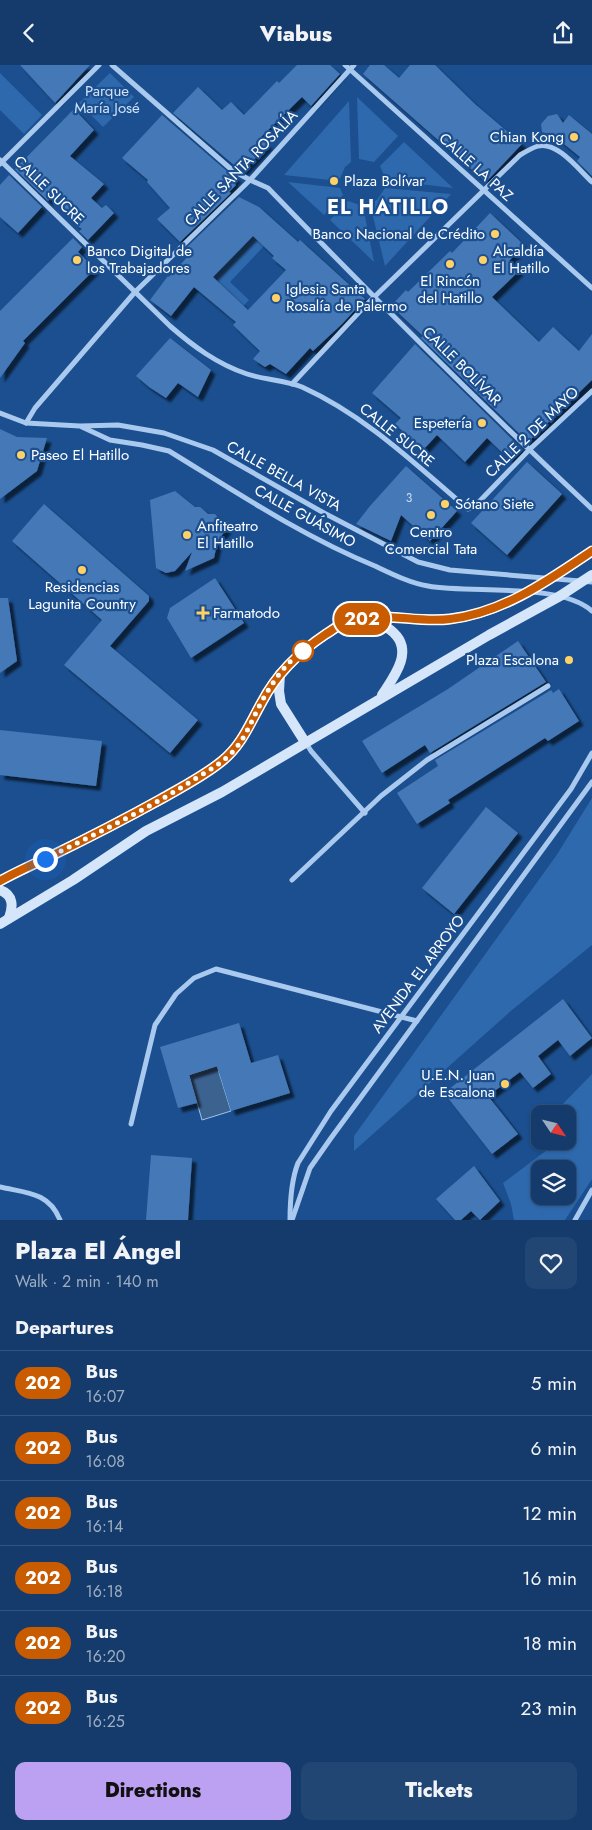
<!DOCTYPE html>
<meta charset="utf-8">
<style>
:root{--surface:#143b6b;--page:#214673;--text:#f1f3f6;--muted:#9dadc1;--line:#33557e;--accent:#bca0f2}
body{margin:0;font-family:Jost,sans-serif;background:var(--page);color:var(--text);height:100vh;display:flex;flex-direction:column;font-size:19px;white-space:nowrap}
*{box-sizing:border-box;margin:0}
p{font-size:16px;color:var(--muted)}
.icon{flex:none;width:28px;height:28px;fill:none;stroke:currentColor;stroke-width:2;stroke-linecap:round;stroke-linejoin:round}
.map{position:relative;height:1155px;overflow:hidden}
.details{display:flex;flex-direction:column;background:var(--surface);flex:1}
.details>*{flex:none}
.badge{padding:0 10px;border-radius:16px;font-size:18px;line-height:32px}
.needle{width:32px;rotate:125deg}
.tools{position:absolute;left:531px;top:1040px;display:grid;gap:10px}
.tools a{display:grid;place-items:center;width:45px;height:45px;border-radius:10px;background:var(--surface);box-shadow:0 1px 4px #0004,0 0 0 1px var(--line);font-size:25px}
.you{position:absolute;width:25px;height:25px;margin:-12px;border:4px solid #fff;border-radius:50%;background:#1a73e8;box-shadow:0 0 0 8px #1a73e833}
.map>.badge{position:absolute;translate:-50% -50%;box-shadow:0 0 0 2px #fff}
h2{padding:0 15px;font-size:19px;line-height:45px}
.round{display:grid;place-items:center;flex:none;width:52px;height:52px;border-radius:10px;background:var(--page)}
.summary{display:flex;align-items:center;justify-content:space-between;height:85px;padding:0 15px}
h1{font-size:24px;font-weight:800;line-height:38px}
.button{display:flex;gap:10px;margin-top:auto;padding:10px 15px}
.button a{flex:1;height:58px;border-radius:10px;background:var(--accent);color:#111;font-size:20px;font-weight:800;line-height:58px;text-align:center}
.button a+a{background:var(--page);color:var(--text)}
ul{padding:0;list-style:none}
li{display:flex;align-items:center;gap:15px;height:65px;padding:0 15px;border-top:1px solid var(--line)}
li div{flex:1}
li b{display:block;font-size:19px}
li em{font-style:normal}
li .badge{min-width:55px;font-weight:700;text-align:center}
header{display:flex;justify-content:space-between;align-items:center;height:65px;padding:0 15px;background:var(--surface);font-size:22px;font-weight:800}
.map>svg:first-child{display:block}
</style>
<header><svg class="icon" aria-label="back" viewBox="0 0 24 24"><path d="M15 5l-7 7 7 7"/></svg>Viabus<svg class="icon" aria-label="share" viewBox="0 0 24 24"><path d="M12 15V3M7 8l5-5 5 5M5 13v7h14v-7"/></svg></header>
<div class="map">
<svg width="592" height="1155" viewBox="0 0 592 1155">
<defs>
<filter id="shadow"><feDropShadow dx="4.5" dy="4.5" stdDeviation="1" flood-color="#0009"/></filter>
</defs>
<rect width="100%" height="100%" fill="#1b4f8f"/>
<g fill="#2e69ad" fill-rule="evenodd">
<path d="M 0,8 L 42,50 L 24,69 L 0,45 Z"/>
<path d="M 110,8 L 134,32 L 103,62 L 79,38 Z"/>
<path d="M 357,32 L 398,71 L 374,97 L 359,94 Z"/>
<path d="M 349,36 L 351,97 L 345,102 L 339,116 L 284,110 Z"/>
<path d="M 404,77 L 453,123 L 386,115 L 380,101 Z"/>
<path d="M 288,117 L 340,123 L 343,130 L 324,150 Z"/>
<path d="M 385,123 L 451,129 L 385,201 L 370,139 L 377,135 Z"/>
<path d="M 348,136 L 363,141 L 374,197 L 330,155 Z"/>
<path d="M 253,171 L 264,181 L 230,217 L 249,235 L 231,254 L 222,245 L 234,232 L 213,212 Z"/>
<path d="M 592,733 L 592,880 L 512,945 L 354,1086 L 354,1071 L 556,791 Z"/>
<path d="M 592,1009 L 592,1114 L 565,1155 L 514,1155 L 511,1139 L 503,1118 L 559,1076 L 568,1076 L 568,1049 L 553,1049 ZM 540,1104 L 568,1104 L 568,1131 L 540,1131 Z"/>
</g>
<path fill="#3c6290" stroke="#9cc4f0" d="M 217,1001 L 231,1046 L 202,1055 L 189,1010 Z"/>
<g fill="#4478b7" fill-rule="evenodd" filter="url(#shadow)">
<path d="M 20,0 L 90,0 L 55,38 Z"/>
<path d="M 297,0 L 330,0 L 340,9 L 311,41 L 302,32 L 260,73 L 268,80 L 243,106 L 235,101 L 173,48 L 198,22 L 222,45 L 231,37 L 244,50 L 277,16 L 279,18 Z"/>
<path d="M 370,0 L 384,0 L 399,13 L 410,0 L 435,0 L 476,40 L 522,79 L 486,117 L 363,9 Z"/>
<path d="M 74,44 L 94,65 L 70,91 L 104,119 L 91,133 L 102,143 L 106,140 L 114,148 L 88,175 L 79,166 L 82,164 L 75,159 L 78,156 L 52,132 L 48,136 L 15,104 Z"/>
<path d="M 557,49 L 563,58 L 569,50 L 592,69 L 592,111 L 577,96 L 580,92 L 553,70 L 542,67 L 541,59 L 548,51 Z"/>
<path d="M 162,50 L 229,108 L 237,113 L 233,117 L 236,120 L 229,127 L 231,128 L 180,177 L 157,154 L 170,143 L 147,117 L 148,115 L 122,93 Z"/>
<path d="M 9,110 L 42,142 L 18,168 L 0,152 L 0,120 Z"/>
<path d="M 239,132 L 259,142 L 298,177 L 300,175 L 365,234 L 342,259 L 313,286 L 310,283 L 286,309 L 270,299 L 265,302 L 253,294 L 260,286 L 233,260 L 236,257 L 194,222 L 171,251 L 150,235 L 168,211 L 169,212 L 191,188 L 186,183 ZM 253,171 L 274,191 L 272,193 L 286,205 L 248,245 L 213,212 Z"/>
<path d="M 490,148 L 524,180 L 509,196 L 519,206 L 492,232 L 539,277 L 553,262 L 579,286 L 592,269 L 592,315 L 528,377 L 421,273 L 423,271 L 391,241 L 406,225 L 408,227 L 450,186 L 452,188 Z"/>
<path d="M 73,173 L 82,182 L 78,187 L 95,204 L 23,276 L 25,278 L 0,313 L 0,246 Z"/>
<path d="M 170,273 L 211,305 L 198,332 L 178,318 L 166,333 L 149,322 L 136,311 Z"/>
<path d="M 415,279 L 521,383 L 509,394 L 487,373 L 465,397 L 437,370 L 423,385 L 395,359 L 401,353 L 372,328 Z"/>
<path d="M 0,364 L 17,372 L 47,373 L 37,406 L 0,434 Z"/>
<path d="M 527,397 L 562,429 L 507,490 L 471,458 Z"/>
<path d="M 406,401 L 457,446 L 430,476 L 401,450 L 391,476 L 356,459 L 370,441 Z"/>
<path d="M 175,426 L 195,442 L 200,442 L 208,449 L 215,449 L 219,454 L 229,457 L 226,465 L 218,475 L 214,493 L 185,506 L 192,487 L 175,506 L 166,508 L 156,503 L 150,435 Z"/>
<path d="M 44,439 L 149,531 L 149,536 L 110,581 L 198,655 L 170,688 L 64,600 L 102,555 L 12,476 Z"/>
<path d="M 215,513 L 244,558 L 191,593 L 167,553 L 170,543 Z"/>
<path d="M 0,533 L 8,533 L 17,596 L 0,608 Z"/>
<path d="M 518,576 L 546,617 L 430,688 L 425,680 L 382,708 L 362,676 L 448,624 Z"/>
<path d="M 559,624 L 579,656 L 548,676 L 545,673 L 448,735 L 450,738 L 417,759 L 397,728 L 438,701 L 435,695 L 551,625 L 553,628 Z"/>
<path d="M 0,665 L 102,676 L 96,721 L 0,710 Z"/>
<path d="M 486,742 L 518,768 L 454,849 L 422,823 Z"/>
<path d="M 563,934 L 592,973 L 570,991 L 558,975 L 538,991 L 551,1009 L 533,1023 L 520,1007 L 488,1031 L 518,1069 L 492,1089 L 444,1028 Z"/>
<path d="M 239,958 L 251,998 L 278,990 L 290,1028 L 231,1046 L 217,1001 L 189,1010 L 197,1038 L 178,1043 L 160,982 Z"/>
<path d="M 151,1090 L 192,1093 L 188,1155 L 146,1155 Z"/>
<path d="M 474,1101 L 500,1136 L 480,1155 L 471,1146 L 461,1155 L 455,1155 L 436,1134 Z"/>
</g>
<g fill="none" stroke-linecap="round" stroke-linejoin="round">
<g stroke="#a9c9ee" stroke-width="5">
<path d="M 112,0 L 232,105 L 250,115 L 268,123 C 373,232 481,340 592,444"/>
<path d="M 345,0 L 592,223"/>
<path d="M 0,95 L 170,261 C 193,281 217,299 247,309 C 265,315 285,315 302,322 C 366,351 415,399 468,444 L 474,442 L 529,385 L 592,326"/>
<path d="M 0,99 L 99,0"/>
<path d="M 292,319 L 364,242 L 520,90 C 525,87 532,83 538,81 C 557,76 579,105 592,117"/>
<path d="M 0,348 L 26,358 L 80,361 L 118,360 L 164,368 L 213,385 L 324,448 L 418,497 L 450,505 L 592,517"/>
<path d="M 26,358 L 35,343 L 135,227 L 250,115 L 354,0"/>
<path d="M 82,362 L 110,375 L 142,380 L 169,386 C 236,427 302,471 375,501 C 392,509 410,518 428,521 C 471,529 559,517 592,546"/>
<path d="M 306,678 L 311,686 L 365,748"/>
<path d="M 292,815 L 381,731 L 427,695 L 548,621"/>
<path d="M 131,1059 L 155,960 L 176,929 L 194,913 L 216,904 L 417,956"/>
<path d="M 0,1122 C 26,1128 49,1127 60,1155"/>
<path d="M 290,1155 C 290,1136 291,1116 298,1098 L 331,1046 L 571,724 L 592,688"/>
<path d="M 292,1155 L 310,1103 L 331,1073 L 592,717"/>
<path d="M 575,1155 L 592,1125"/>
</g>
<g stroke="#d6e6fa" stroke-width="10">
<path d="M 370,554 C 378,558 387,561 394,568 C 414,587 393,613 382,630"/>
<path d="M 280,609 L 279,626 L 281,639 L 305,677"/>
<path d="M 0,816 C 16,807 34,799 51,791 C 88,773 125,754 162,734 C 182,722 204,711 222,696 C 242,680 250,658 262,637 C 277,608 299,587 326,569 C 331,566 336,562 342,559 C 373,543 416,559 450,554 C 504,548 549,515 592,486"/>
<path d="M 0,825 C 14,830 13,842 9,853"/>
<path d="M 0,859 L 73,815 L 146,766 L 222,727 L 489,570 L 560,531 L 592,510"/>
</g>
</g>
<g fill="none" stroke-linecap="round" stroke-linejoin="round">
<defs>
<path id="line" d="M 0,816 C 16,807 34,799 51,791 C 88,773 125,754 161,734 C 182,722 204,711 222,696 C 242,680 250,658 262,637 C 277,608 299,587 326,569 C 331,566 336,562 342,559 C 375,543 415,559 450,554 C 503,548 549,515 592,486"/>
</defs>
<use href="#line" stroke="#fff" stroke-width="11"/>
<use href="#line" stroke="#c95b00" stroke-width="8"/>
<path stroke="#fff" stroke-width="5" stroke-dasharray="0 9" d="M 45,794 C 93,770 142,747 187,719 C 204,708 224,698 236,683 C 248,668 253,652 262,636 C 272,618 286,597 303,586"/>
</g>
<g fill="#ffd166" stroke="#1b4f8f" stroke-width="2">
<circle cx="574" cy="72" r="5"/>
<circle cx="334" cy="116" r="5"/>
<circle cx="495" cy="169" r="5"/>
<circle cx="77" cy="195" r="5"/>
<circle cx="483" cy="195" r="5"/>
<circle cx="450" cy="199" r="5"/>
<circle cx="276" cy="233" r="5"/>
<circle cx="482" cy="358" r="5"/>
<circle cx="21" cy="390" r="5"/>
<circle cx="445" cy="439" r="5"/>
<circle cx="431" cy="450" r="5"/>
<circle cx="187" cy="470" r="5"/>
<circle cx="82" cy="505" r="5"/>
<path d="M200.5 540.5h5v5h5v5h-5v5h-5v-5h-5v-5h5z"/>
<circle cx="569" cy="595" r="5"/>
<circle cx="505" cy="1019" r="5"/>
</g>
<circle fill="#fff" stroke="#c95b00" stroke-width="2.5" cx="303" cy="586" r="10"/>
<g text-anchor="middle" stroke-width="4.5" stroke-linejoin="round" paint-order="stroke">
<g font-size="12" fill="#d0dded">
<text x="409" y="437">3</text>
</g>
<g font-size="15" fill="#cfe3fa" stroke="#1b4f8f">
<text x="107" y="31">Parque<tspan x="107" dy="17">María José</tspan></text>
</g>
<g font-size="15" fill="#fff" stroke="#1b4f8f" text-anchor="start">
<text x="564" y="77" text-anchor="end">Chian Kong</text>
<text x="344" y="121">Plaza Bolívar</text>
<text x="485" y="174" text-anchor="end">Banco Nacional de Crédito</text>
<text x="87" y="191">Banco Digital de<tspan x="87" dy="17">los Trabajadores</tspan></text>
<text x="493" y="191">Alcaldía<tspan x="493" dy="17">El Hatillo</tspan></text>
<text x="450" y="221" text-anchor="middle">El Rincón<tspan x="450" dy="17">del Hatillo</tspan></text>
<text x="286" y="229">Iglesia Santa<tspan x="286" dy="17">Rosalía de Palermo</tspan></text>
<text x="472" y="363" text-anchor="end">Espetería</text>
<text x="31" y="395">Paseo El Hatillo</text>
<text x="455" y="444">Sótano Siete</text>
<text x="197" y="466">Anfiteatro<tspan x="197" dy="17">El Hatillo</tspan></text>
<text x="431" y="472" text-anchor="middle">Centro<tspan x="431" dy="17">Comercial Tata</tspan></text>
<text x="82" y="527" text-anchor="middle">Residencias<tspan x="82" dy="17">Lagunita Country</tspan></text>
<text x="213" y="553">Farmatodo</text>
<text x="559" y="600" text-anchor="end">Plaza Escalona</text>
<text x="495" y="1015" text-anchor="end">U.E.N. Juan<tspan x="495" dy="17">de Escalona</tspan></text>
</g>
<g font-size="15" fill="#fff" stroke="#1b4f8f">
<text transform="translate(476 102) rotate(42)" y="5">CALLE LA PAZ</text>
<text transform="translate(241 103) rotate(-46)" y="5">CALLE SANTA ROSALÍA</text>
<text transform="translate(49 125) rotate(44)" y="5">CALLE SUCRE</text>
<text transform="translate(462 301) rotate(45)" y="5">CALLE BOLÍVAR</text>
<text transform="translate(532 367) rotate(-44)" y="5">CALLE 2 DE MAYO</text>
<text transform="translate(397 370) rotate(39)" y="5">CALLE SUCRE</text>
<text transform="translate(284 411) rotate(29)" y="5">CALLE BELLA VISTA</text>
<text transform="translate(305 451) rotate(29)" y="5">CALLE GUÁSIMO</text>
<text transform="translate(418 909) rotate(-53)" y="5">AVENIDA EL ARROYO</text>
</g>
<g font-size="20" font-weight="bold" letter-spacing="1" fill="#fff" stroke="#1b4f8f">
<text x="388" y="149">EL HATILLO</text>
</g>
</g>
</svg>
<div class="tools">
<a><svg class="needle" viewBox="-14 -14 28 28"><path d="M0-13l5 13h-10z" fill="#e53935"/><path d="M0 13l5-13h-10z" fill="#9dadc1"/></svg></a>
<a><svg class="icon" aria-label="layers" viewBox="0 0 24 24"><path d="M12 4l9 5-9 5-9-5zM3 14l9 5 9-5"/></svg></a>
</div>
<div class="you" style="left:45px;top:794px"></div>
<b class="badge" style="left:362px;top:554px;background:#c95b00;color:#fff">202</b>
</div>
<section class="details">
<div class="summary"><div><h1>Plaza El Ángel</h1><p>Walk · 2 min · 140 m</p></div><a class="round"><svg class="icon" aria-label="heart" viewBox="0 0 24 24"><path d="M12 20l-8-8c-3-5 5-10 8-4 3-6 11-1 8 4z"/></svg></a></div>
<h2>Departures</h2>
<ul>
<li><span class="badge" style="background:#c95b00;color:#fff">202</span><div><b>Bus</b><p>16:07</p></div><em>5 min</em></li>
<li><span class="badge" style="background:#c95b00;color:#fff">202</span><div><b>Bus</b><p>16:08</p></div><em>6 min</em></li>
<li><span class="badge" style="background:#c95b00;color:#fff">202</span><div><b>Bus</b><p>16:14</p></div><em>12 min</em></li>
<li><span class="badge" style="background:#c95b00;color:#fff">202</span><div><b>Bus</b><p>16:18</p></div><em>16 min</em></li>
<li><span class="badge" style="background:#c95b00;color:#fff">202</span><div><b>Bus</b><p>16:20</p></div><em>18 min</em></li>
<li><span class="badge" style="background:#c95b00;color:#fff">202</span><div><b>Bus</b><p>16:25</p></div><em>23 min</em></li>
</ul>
<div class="button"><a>Directions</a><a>Tickets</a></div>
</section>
